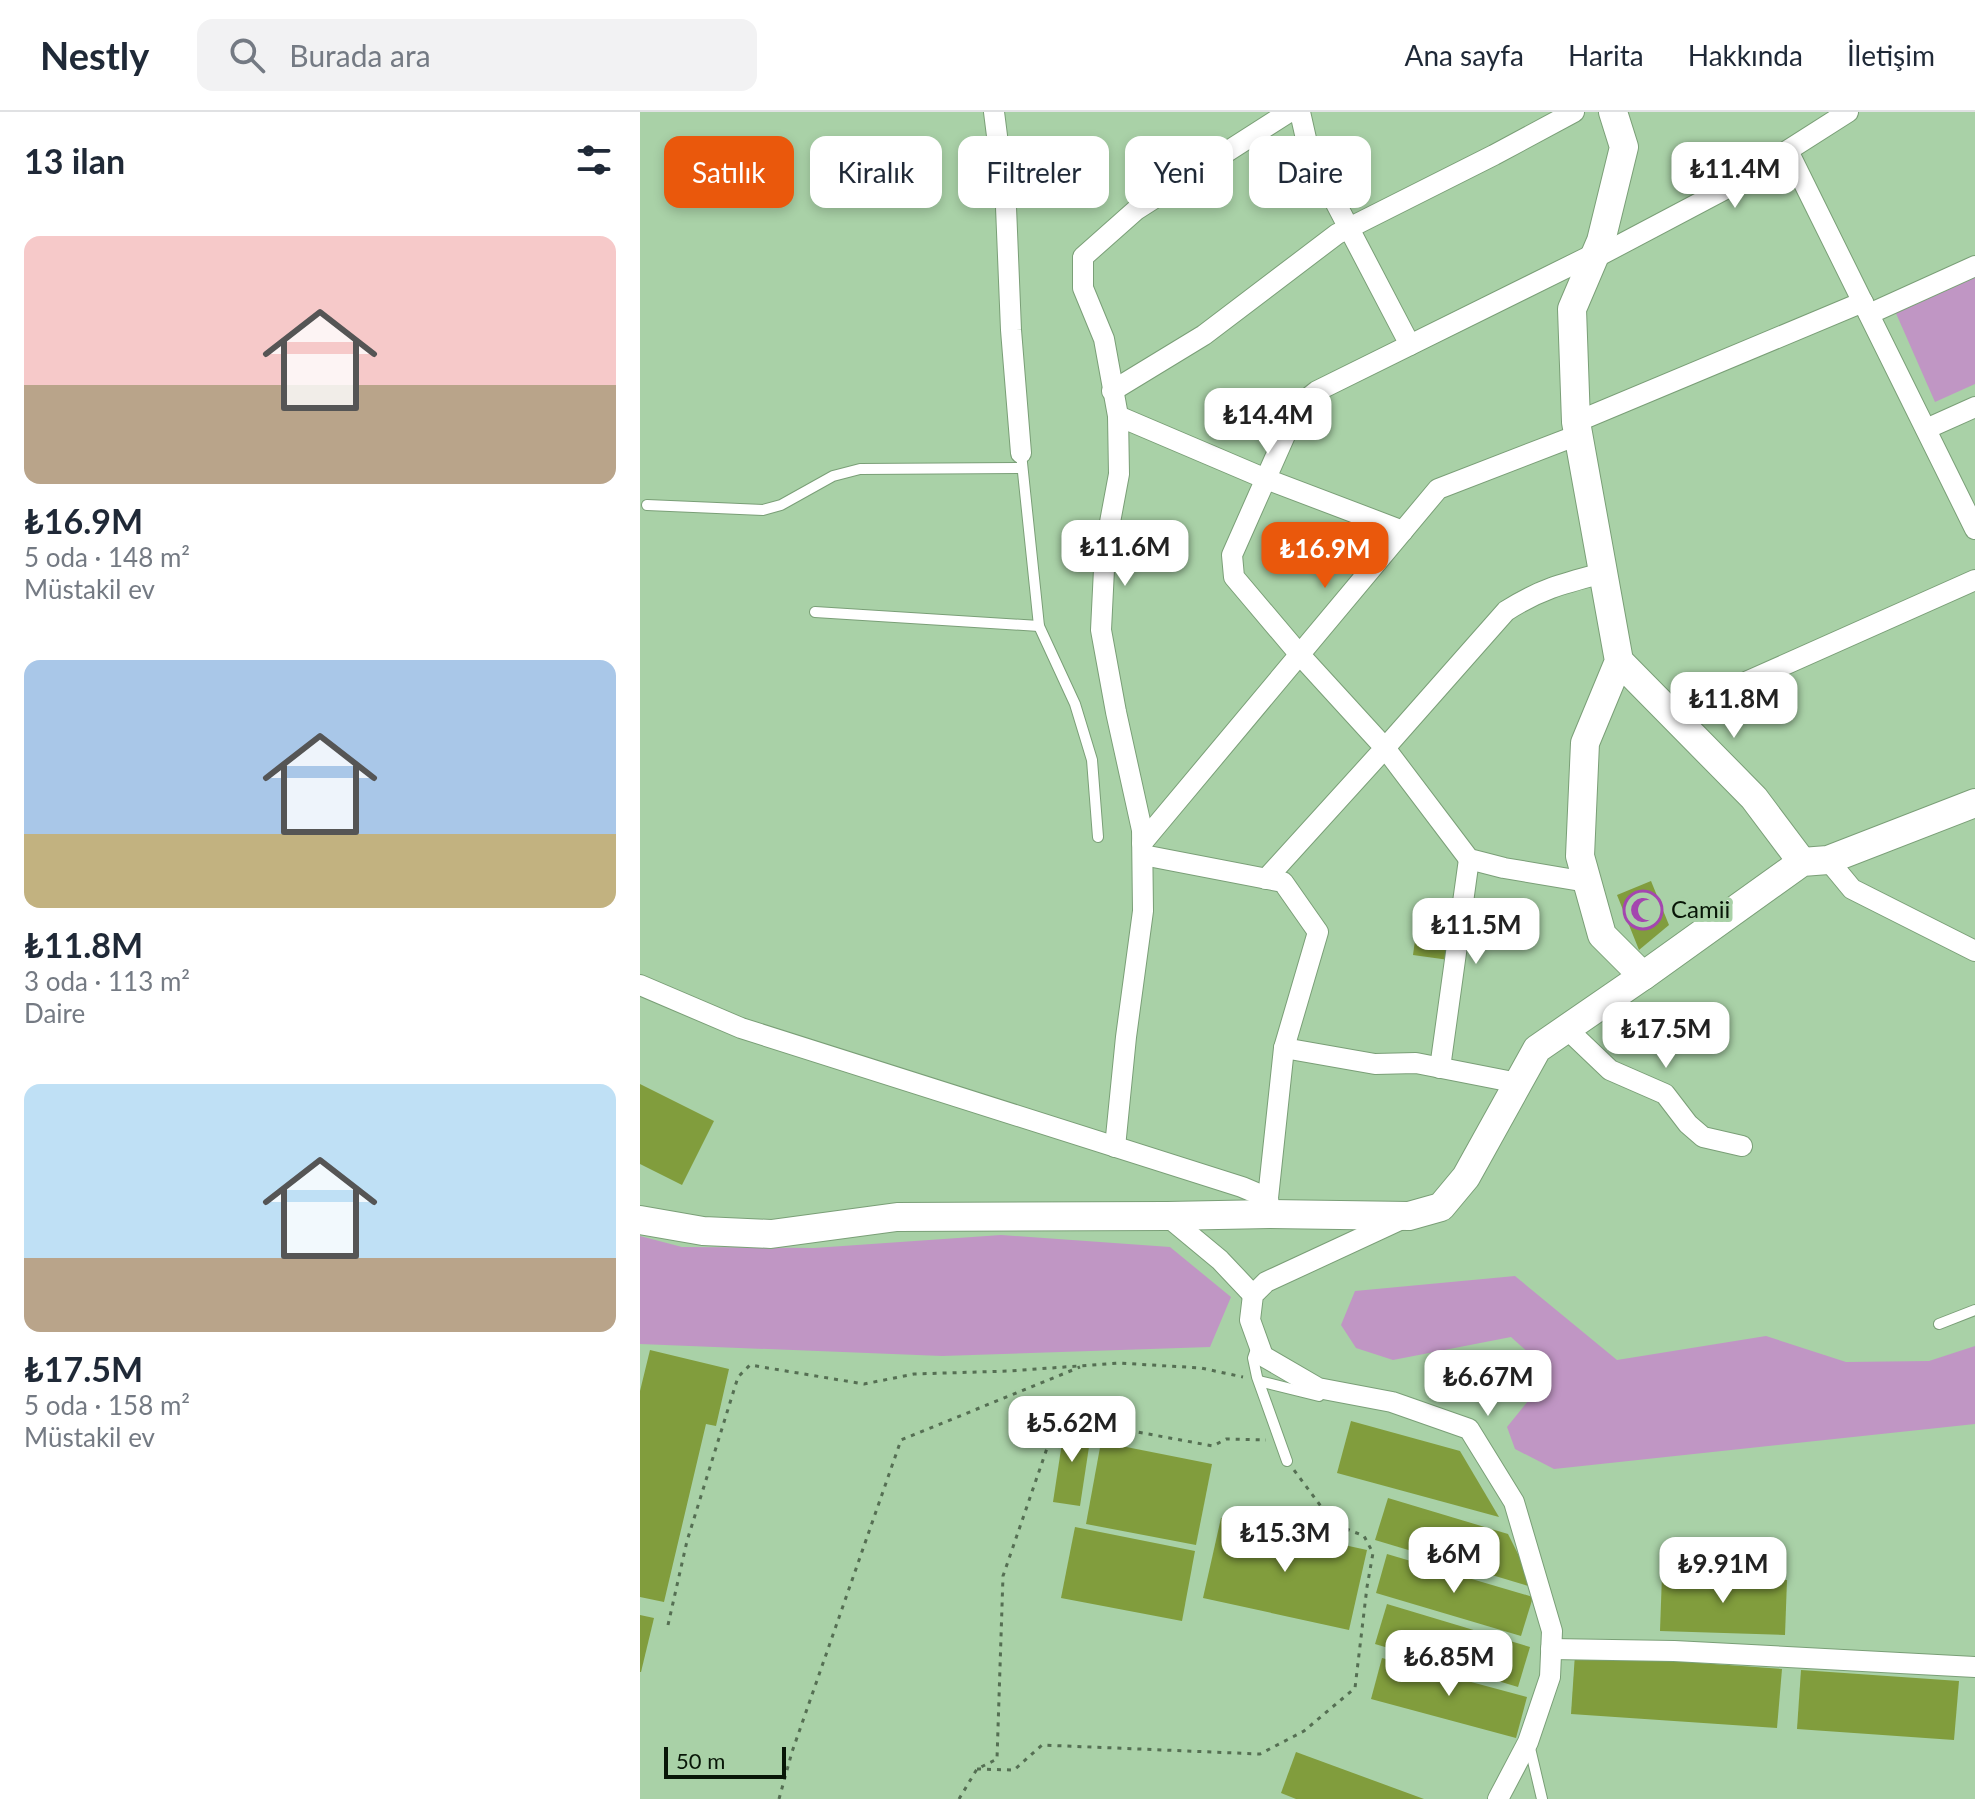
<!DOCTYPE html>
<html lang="tr">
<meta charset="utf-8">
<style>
:root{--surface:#fff;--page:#f2f2f3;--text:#1f2937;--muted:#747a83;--line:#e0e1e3;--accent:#ea580c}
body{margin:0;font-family:Lato,sans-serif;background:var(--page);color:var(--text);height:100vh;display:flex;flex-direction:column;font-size:30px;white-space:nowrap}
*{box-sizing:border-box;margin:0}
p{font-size:26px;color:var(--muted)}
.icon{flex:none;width:44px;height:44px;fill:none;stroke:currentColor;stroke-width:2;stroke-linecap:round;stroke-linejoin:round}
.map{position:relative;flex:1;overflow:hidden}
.drawer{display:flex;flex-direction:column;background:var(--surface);width:640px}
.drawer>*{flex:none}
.hud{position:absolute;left:24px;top:24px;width:760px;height:72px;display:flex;gap:16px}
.scale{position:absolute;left:24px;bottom:20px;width:122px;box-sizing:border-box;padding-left:8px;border:4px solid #081607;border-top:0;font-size:22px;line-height:28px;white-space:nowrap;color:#081607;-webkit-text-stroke:6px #a9d1a7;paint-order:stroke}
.price{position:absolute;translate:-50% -68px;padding:0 18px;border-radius:16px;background:#fff;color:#222;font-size:26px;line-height:52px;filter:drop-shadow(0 2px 4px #0008)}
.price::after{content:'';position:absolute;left:50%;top:48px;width:24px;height:18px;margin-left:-12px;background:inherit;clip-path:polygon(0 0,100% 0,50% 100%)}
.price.on{background:var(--accent);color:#fff}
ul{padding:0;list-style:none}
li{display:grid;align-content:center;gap:16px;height:424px;padding:0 24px}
li span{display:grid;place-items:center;height:248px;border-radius:16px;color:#555}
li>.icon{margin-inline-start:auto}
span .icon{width:144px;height:144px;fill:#fffc;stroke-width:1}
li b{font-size:34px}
h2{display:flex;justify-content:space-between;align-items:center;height:96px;padding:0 24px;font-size:34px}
.tag{padding:0 28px;border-radius:16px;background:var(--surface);box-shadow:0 4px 12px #0003;font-size:28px;line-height:72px}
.tag.on{background:var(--accent);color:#fff}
header{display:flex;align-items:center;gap:48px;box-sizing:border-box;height:112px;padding:0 40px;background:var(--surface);border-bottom:2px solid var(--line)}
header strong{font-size:38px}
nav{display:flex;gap:44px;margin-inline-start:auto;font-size:28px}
.search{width:560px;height:72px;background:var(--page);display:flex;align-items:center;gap:20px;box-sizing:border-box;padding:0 28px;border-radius:16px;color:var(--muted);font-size:30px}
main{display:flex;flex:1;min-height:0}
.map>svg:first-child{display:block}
</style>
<header>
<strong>Nestly</strong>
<div class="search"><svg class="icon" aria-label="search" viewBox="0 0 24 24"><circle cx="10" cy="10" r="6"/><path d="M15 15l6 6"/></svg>Burada ara</div>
<nav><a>Ana sayfa</a><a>Harita</a><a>Hakkında</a><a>İletişim</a></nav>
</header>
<main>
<section class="drawer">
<h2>13 ilan<svg class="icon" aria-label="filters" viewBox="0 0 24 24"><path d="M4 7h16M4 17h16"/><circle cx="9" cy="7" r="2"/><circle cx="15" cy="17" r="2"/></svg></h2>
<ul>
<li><span style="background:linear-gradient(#f6c9c9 60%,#b9a48a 0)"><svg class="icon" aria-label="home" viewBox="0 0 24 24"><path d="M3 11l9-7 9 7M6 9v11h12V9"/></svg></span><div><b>₺16.9M</b><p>5 oda · 148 m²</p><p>Müstakil ev</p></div></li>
<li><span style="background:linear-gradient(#a9c7e8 70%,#c2b280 0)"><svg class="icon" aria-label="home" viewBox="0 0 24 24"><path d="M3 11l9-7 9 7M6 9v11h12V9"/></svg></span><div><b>₺11.8M</b><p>3 oda · 113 m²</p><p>Daire</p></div></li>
<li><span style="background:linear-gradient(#bfe0f5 70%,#b9a48a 0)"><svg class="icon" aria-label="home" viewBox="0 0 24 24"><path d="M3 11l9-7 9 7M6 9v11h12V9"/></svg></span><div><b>₺17.5M</b><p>5 oda · 158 m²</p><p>Müstakil ev</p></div></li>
</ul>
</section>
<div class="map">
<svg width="1335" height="1687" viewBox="0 0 1335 1687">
<rect width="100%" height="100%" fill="#a9d1a7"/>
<g fill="#c096c4">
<polygon points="1335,164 1335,272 1295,290 1255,199"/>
<polygon points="361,1123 530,1135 591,1185 570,1235 302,1244 0,1232 0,1124 42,1135 174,1136"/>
<polygon points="875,1164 977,1248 1126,1224 1206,1250 1289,1249 1335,1234 1335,1312 914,1357 875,1337 867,1315 888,1289 891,1243 871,1225 753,1248 716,1236 701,1213 715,1179"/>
</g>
<g fill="#819d3d">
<polygon points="1011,769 1029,813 999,838 977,783"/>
<polygon points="778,806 814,812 809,848 773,843"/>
<polygon points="0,972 74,1009 42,1073 0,1052"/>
<polygon points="10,1238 89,1257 76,1314 66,1312 24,1490 0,1485 0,1279"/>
<polygon points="711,1309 820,1339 859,1405 697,1361"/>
<polygon points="425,1311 452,1315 440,1394 413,1390"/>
<polygon points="461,1330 572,1352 556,1433 446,1412"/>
<polygon points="748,1386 868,1422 895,1476 735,1428"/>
<polygon points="581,1406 727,1438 709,1518 563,1486"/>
<polygon points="435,1415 555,1439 542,1509 421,1486"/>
<polygon points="747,1442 893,1485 881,1524 736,1481"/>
<polygon points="1022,1463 1147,1468 1145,1523 1020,1519"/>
<polygon points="747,1492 890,1535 878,1575 735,1532"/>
<polygon points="0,1503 14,1506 1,1560 0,1560"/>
<polygon points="935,1542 1142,1557 1137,1616 931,1602"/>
<polygon points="742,1546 887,1585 876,1626 731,1587"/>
<polygon points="1161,1558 1319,1569 1314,1628 1157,1617"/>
<polygon points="656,1640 784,1687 656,1687 641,1681"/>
</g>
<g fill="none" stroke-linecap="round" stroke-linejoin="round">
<defs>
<g id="lane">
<polyline points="381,341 399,514 435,592 452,648 458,725"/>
<polyline points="7,393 123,398 141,393 193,364 220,357 382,356"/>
<polyline points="175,500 399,514"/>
<polyline points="1299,1212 1335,1198"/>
<polyline points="617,1234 613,1246 617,1265 647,1349"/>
<polyline points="619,1269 679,1284"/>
<polyline points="889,1632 902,1687"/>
</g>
<g id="street">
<polyline points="354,0 366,95 371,218 381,341"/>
<polyline points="660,0 669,40 770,233"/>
<polyline points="1148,39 1335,417"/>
<polyline points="953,147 1095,72 1208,0"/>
<polyline points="1229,202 1335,154"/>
<polyline points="472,279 564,223 697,122 854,43 934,0"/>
<polyline points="478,304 626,367 763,419"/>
<polyline points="936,310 1223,190"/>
<polyline points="1286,317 1335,295"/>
<polyline points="1088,578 1335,468"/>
<polyline points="502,731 798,377 938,323"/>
<polyline points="503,743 643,770 678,820 644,936 628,1086"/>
<polyline points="1188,748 1212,777 1335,839"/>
<polyline points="626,767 745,636 660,543 594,465 592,443 658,294 677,279 956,141"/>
<path d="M947 770 864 756 829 747 745 636 866 499C900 477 925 471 963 461"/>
<polyline points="0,873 101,916 602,1075 628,1086 630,1102"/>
<polyline points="927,917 970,958 1025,982 1048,1012 1063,1025 1102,1034"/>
<polyline points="644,936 735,952 776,951 878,971"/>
<polyline points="800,956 829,747"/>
<polyline points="475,1035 486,925 503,799 502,718 476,600 461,518 465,437 479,362 478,304 464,227 443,176 443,145 496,98 649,0"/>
<polyline points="527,1104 580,1148 613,1183"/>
<polyline points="762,1107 626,1170 613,1183 610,1208 623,1244 678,1276 752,1290 829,1317 874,1390 912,1519 910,1565 888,1630 858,1687"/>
<polyline points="911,1537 1034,1539 1335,1555"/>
</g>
<g id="secondary">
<polyline points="979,549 1114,686 1162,750"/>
<polyline points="1003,864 1162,750 1188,748 1335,691"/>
<polyline points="0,1108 63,1119 131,1122 257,1105 527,1104 630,1102 769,1104 801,1095 826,1065 897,937 1003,864 962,823 940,744 945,631 979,549 936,310 932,197 961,129 984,35 973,0"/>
</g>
</defs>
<use href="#lane" stroke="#7a9f77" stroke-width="12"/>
<use href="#street" stroke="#7a9f77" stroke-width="22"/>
<use href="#secondary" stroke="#7a9f77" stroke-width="30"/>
<g stroke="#556f53" stroke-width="3" stroke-dasharray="4 6" stroke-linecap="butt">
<polyline points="28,1513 47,1429 98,1265 110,1253 224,1272 274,1262 370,1259 479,1251 561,1256 603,1265"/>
<polyline points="337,1657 374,1658 402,1633 620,1642 664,1619 715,1576 727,1475 733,1441 724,1424 694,1412 654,1358"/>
<polyline points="139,1687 152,1640 261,1328 440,1255"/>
<polyline points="319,1687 337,1657 357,1647 363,1464 415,1313 436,1301 492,1319 573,1334 586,1327 626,1328"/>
</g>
<use href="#lane" stroke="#fff" stroke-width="10"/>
<use href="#street" stroke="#fff" stroke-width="20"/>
<use href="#secondary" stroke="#fff" stroke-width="28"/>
</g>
<defs>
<symbol id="mosque-ring" viewBox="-11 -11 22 22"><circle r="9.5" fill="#a9d1a7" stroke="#a446af" stroke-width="1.5"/><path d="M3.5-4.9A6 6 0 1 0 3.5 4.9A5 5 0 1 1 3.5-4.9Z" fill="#a446af"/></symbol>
</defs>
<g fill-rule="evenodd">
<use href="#mosque-ring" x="981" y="776" width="44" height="44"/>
</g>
<g text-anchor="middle" stroke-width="8" stroke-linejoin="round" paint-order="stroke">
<g font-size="24" fill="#081607" stroke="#a9d1a7" text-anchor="start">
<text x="1031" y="806">Camii</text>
</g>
</g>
</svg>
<div class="scale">50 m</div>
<b class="price" style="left:1095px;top:98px">₺11.4M</b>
<b class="price" style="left:628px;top:344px">₺14.4M</b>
<b class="price" style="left:485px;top:476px">₺11.6M</b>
<b class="price on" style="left:685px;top:478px">₺16.9M</b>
<b class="price" style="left:1094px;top:628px">₺11.8M</b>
<b class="price" style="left:836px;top:854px">₺11.5M</b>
<b class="price" style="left:1026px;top:958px">₺17.5M</b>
<b class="price" style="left:848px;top:1306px">₺6.67M</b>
<b class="price" style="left:432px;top:1352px">₺5.62M</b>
<b class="price" style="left:645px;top:1462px">₺15.3M</b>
<b class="price" style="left:814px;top:1483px">₺6M</b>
<b class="price" style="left:1083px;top:1493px">₺9.91M</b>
<b class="price" style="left:809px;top:1586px">₺6.85M</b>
<div class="hud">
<a class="tag on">Satılık</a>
<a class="tag">Kiralık</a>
<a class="tag">Filtreler</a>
<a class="tag">Yeni</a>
<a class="tag">Daire</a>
</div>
</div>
</main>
